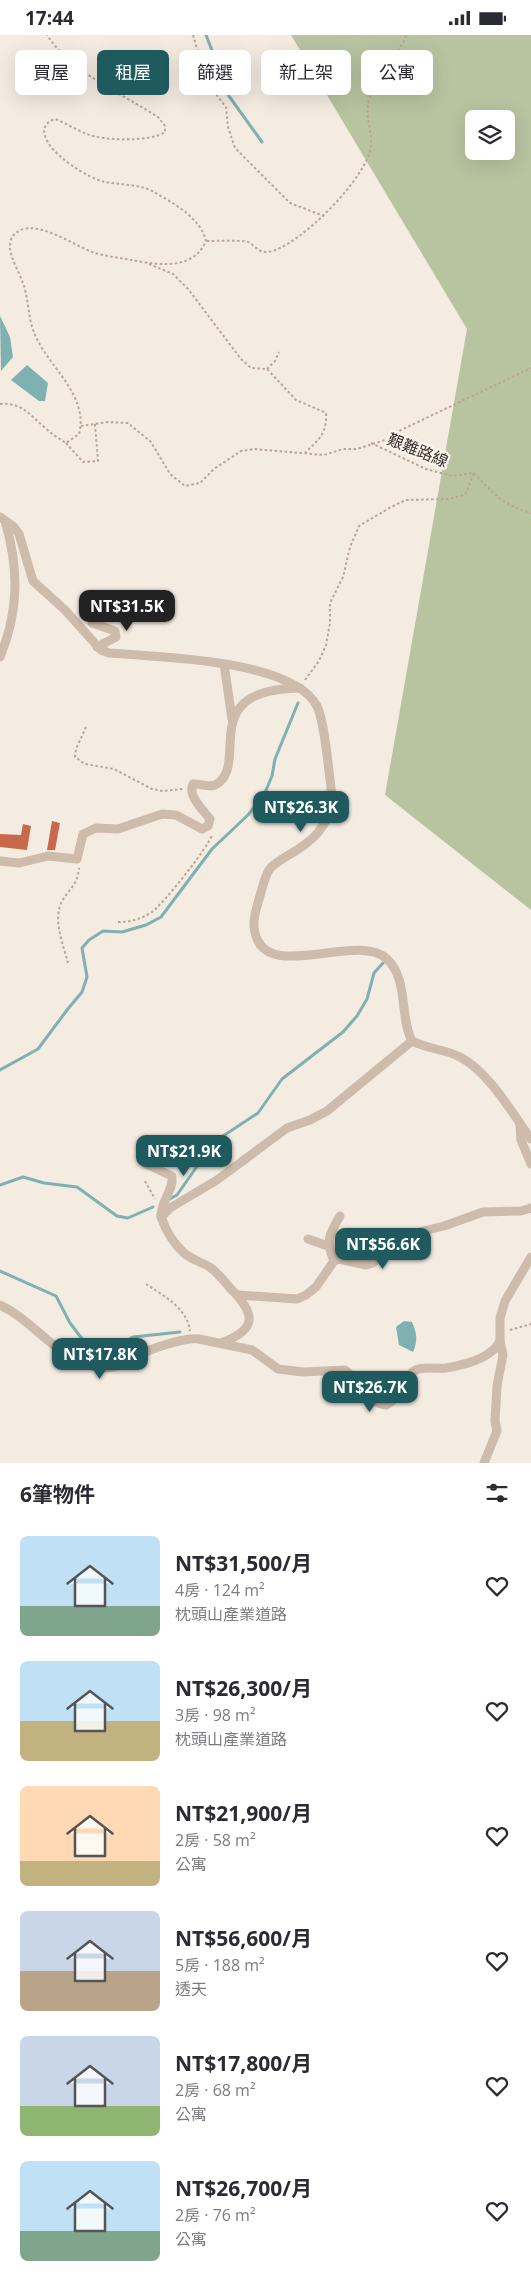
<!DOCTYPE html>
<html lang="zh-TW">
<meta charset="utf-8">
<style>
:root{--surface:#fff;--page:#f2f2f3;--text:#2b2b33;--muted:#7c7c81;--accent:#1f5a5e}
body{margin:0;font-family:"Open Sans","Noto Sans TC",sans-serif;background:var(--page);color:var(--text);height:100vh;display:flex;flex-direction:column;font-size:19px;white-space:nowrap}
*{box-sizing:border-box;margin:0}
p{font-size:16px;color:var(--muted)}
.icon{flex:none;width:28px;height:28px;fill:none;stroke:currentColor;stroke-width:2;stroke-linecap:round;stroke-linejoin:round}
.map{position:relative;height:1428px;overflow:hidden}
.panel{display:flex;flex-direction:column;background:var(--surface);flex:1}
.panel>*{flex:none}
.top-card{position:absolute;left:15px;top:15px;width:501px;height:45px;display:flex;gap:10px}
.buttons{position:absolute;left:465px;top:75px;display:grid;gap:10px}
.buttons a{display:grid;place-items:center;width:50px;height:50px;border-radius:8px;background:var(--surface);box-shadow:0 5px 20px #0002;font-size:25px}
.price{position:absolute;translate:-50% -42px;padding:0 11px;border-radius:10px;background:var(--accent);color:#fff;font-size:16px;line-height:32px;filter:drop-shadow(0 1px 2px #0008)}
.price::after{content:'';position:absolute;left:50%;top:30px;width:15px;height:11px;margin-left:-8px;background:inherit;clip-path:polygon(0 0,100% 0,50% 100%)}
.price.on{background:#222;color:#fff}
ul{padding:0;list-style:none}
li{display:flex;align-items:center;gap:15px;height:125px;padding:0 20px}
li span{display:grid;place-items:center;flex:none;width:140px;height:100px;border-radius:8px;color:#555}
li>.icon{margin-inline-start:auto}
span .icon{width:60px;height:60px;fill:#fffc;stroke-width:1}
li b{font-size:21px}
h2{display:flex;justify-content:space-between;align-items:center;height:60px;padding:0 20px;font-size:21px}
.pill{padding:0 18px;border-radius:8px;background:var(--surface);box-shadow:0 5px 20px #0002;font-size:18px;line-height:45px}
.pill.on{background:var(--accent);color:#fff}
.status{display:flex;justify-content:space-between;align-items:center;height:35px;padding:0 25px;background:var(--surface);direction:ltr}
.status svg{height:14px;fill:currentColor}
.map>svg:first-child{display:block}
</style>
<div class="status"><b>17:44</b><svg viewBox="0 0 49 12"><path d="M0 12V9h3v3zM5 12V6h3v6zM10 12V3h3v9zM15 12V0h3v12zM26 1h20v11H26zM47 4h2v5h-2z"/></svg></div>
<div class="map">
<svg width="531" height="1428" viewBox="0 0 531 1428">
<rect width="100%" height="100%" fill="#f4ebe1"/>
<path fill="#b8c4a0" fill-rule="evenodd" d="M291 0H531V875L385 760 467 294ZM474 84H506V116H474Z"/>
<g fill="#7fb0b2">
<polygon points="0,281 10,302 13,322 1,336"/>
<polygon points="27,330 48,348 45,366 39,366 11,345"/>
<path d="M404 1286 412 1287C417 1299 418 1305 413 1317L399 1310 396 1292Z"/>
</g>
<g fill="none" stroke-linecap="round" stroke-linejoin="round">
<g stroke="#7fb0b2" stroke-width="3">
<polyline points="206,0 213,18 221,50 262,107"/>
<polyline points="0,1035 38,1014 67,975 82,957 87,942 82,913 89,905 103,896 122,897 146,890 161,882 212,814 248,780 264,760 272,741 275,724 298,668"/>
<polyline points="0,1150 23,1142 44,1148 77,1152 117,1181 128,1183 153,1172"/>
<polyline points="168,1165 177,1160 214,1107 258,1078 282,1044 343,997 357,981 367,964 374,938 383,928"/>
<polyline points="0,1236 56,1261 70,1288 83,1305 112,1314 133,1302 180,1297"/>
</g>
</g>
<g fill="#c8694b">
<polygon points="52,786 60,788 55,815 47,815"/>
<polygon points="23,789 31,791 27,815 0,812 0,799 21,800"/>
</g>
<g fill="none" stroke-linecap="round" stroke-linejoin="round">
<g stroke="#b9a596" stroke-width="2" stroke-dasharray="2.5 2.5" stroke-linecap="butt">
<polyline points="193,0 207,48 226,72 228,92 235,113 290,168 324,181"/>
<path d="M207 206C215 206 244 205 248 207 255 210 258 218 268 217 298 213 368 142 371 111 372 98 366 83 368 69 371 47 397 21 407 0"/>
<path d="M149 229 173 239 188 254 241 324 251 333 267 334 296 365 326 378C327 399 319 404 305 418"/>
<polyline points="267,334 275,326 279,317"/>
<path d="M0 369C21 367 29 379 43 391 50 398 58 403 66 408L79 399C89 361 50 333 36 302 28 286 29 267 24 251 20 239 13 228 10 215 10 211 10 204 13 201 30 179 73 210 92 217 103 221 115 222 126 224 154 229 192 238 206 206 201 183 173 168 154 157 140 149 121 150 105 147 87 143 50 119 45 101 42 92 47 87 55 84 66 88 76 95 87 99 103 106 151 107 165 97V91L158 82C121 58 72 38 47 0"/>
<polyline points="81,391 108,387 128,388 151,407 170,439 185,451 200,448 214,434 241,416 254,414 324,420 343,414 357,414 388,404 399,396 531,333"/>
<polyline points="66,408 83,427 98,426 95,389"/>
<path d="M371 408 426 434 452 441 474 438C495 460 501 469 531 478"/>
<polyline points="305,645 319,626 326,610 330,588 330,568 343,542 350,512 359,491 391,472 406,465 448,464 465,460 474,438"/>
<polyline points="86,692 76,714 75,722 85,729 114,734 152,754 163,756 183,754"/>
<path d="M118 887C131 887 141 884 152 877 164 868 207 814 212 800"/>
<path d="M68 928C64 912 54 888 60 871 65 856 77 854 79 833"/>
<polyline points="145,1146 155,1164"/>
<path d="M146 1249C164 1261 187 1273 190 1296"/>
<polyline points="510,1295 531,1289"/>
</g>
<g stroke="#cdbbac" stroke-width="9">
<path d="M0 482 14 492 19 499 33 546 65 575 101 615 109 618C158 622 291 624 317 671 325 687 329 740 332 761 330 792 312 807 287 821 281 825 273 829 269 835 264 843 262 855 259 864 256 875 252 886 255 898 267 949 357 896 387 924 409 945 399 981 412 1006 427 1014 445 1014 460 1022 489 1037 512 1078 531 1104"/>
<polyline points="92,588 115,596 116,602 97,612"/>
<path d="M0 622C19 576 19 533 5 486"/>
<polyline points="224,629 232,684"/>
<path d="M0 826 19 828 48 821 77 824 83 799 96 793 118 794 162 779 176 780 202 794 208 791 210 784C203 775 187 760 193 749 200 748 208 753 215 750 252 731 193 654 300 653"/>
<polyline points="520,1090 521,1105 531,1129"/>
<path d="M156 1107 146 1129 172 1141C174 1156 160 1167 161 1182"/>
<polyline points="308,1204 328,1211"/>
<polyline points="353,1206 348,1210 349,1217 364,1228"/>
<path d="M334 1226C325 1205 329 1200 340 1181"/>
<polyline points="238,1260 297,1264 306,1260 316,1252 334,1226 339,1224 366,1230 373,1228 399,1207 415,1198 444,1191 483,1177 521,1176 531,1173"/>
<path d="M0 1270C34 1286 56 1322 92 1331 112 1337 123 1328 139 1320 153 1313 185 1302 199 1304L252 1315 278 1334 303 1337 345 1335C351 1340 357 1345 362 1351 371 1361 372 1368 386 1370 403 1363 403 1337 419 1334 427 1332 437 1334 446 1333 464 1330 492 1323 500 1306"/>
<path d="M221 1308C259 1294 255 1278 230 1253 224 1246 218 1238 211 1233 202 1227 192 1225 184 1218 173 1208 166 1196 161 1182L170 1173 217 1145 287 1093 310 1085 327 1076 412 1006"/>
<polyline points="484,1428 497,1396 495,1386 497,1351 503,1320 500,1306 500,1283 505,1266 531,1222"/>
</g>
</g>
<g text-anchor="middle" stroke-width="4.5" stroke-linejoin="round" paint-order="stroke">
<g font-size="16" fill="#3b302b" stroke="#fbf5ee">
<text transform="translate(418 415) rotate(22)" y="6">艱難路線</text>
</g>
</g>
</svg>
<div class="buttons">
<a><svg class="icon" aria-label="layers" viewBox="0 0 24 24"><path d="M12 4l9 5-9 5-9-5zM3 14l9 5 9-5"/></svg></a>
</div>
<b class="price on" style="left:127px;top:597px">NT$31.5K</b>
<b class="price" style="left:301px;top:798px">NT$26.3K</b>
<b class="price" style="left:184px;top:1142px">NT$21.9K</b>
<b class="price" style="left:383px;top:1235px">NT$56.6K</b>
<b class="price" style="left:100px;top:1345px">NT$17.8K</b>
<b class="price" style="left:370px;top:1378px">NT$26.7K</b>
<div class="top-card">
<a class="pill">買屋</a>
<a class="pill on">租屋</a>
<a class="pill">篩選</a>
<a class="pill">新上架</a>
<a class="pill">公寓</a>
</div>
</div>
<section class="panel">
<h2>6筆物件<svg class="icon" aria-label="filters" viewBox="0 0 24 24"><path d="M4 7h16M4 17h16"/><circle cx="9" cy="7" r="2"/><circle cx="15" cy="17" r="2"/></svg></h2>
<ul>
<li><span style="background:linear-gradient(#bfe0f5 70%,#7fa58c 0)"><svg class="icon" aria-label="home" viewBox="0 0 24 24"><path d="M3 11l9-7 9 7M6 9v11h12V9"/></svg></span><div><b>NT$31,500/月</b><p>4房 · 124 m²</p><p>枕頭山產業道路</p></div><svg class="icon" aria-label="heart" viewBox="0 0 24 24"><path d="M12 20l-8-8c-3-5 5-10 8-4 3-6 11-1 8 4z"/></svg></li>
<li><span style="background:linear-gradient(#bfe0f5 60%,#c2b280 0)"><svg class="icon" aria-label="home" viewBox="0 0 24 24"><path d="M3 11l9-7 9 7M6 9v11h12V9"/></svg></span><div><b>NT$26,300/月</b><p>3房 · 98 m²</p><p>枕頭山產業道路</p></div><svg class="icon" aria-label="heart" viewBox="0 0 24 24"><path d="M12 20l-8-8c-3-5 5-10 8-4 3-6 11-1 8 4z"/></svg></li>
<li><span style="background:linear-gradient(#ffd9b3 75%,#c2b280 0)"><svg class="icon" aria-label="home" viewBox="0 0 24 24"><path d="M3 11l9-7 9 7M6 9v11h12V9"/></svg></span><div><b>NT$21,900/月</b><p>2房 · 58 m²</p><p>公寓</p></div><svg class="icon" aria-label="heart" viewBox="0 0 24 24"><path d="M12 20l-8-8c-3-5 5-10 8-4 3-6 11-1 8 4z"/></svg></li>
<li><span style="background:linear-gradient(#c9d6e8 60%,#b9a48a 0)"><svg class="icon" aria-label="home" viewBox="0 0 24 24"><path d="M3 11l9-7 9 7M6 9v11h12V9"/></svg></span><div><b>NT$56,600/月</b><p>5房 · 188 m²</p><p>透天</p></div><svg class="icon" aria-label="heart" viewBox="0 0 24 24"><path d="M12 20l-8-8c-3-5 5-10 8-4 3-6 11-1 8 4z"/></svg></li>
<li><span style="background:linear-gradient(#c9d6e8 70%,#8fb573 0)"><svg class="icon" aria-label="home" viewBox="0 0 24 24"><path d="M3 11l9-7 9 7M6 9v11h12V9"/></svg></span><div><b>NT$17,800/月</b><p>2房 · 68 m²</p><p>公寓</p></div><svg class="icon" aria-label="heart" viewBox="0 0 24 24"><path d="M12 20l-8-8c-3-5 5-10 8-4 3-6 11-1 8 4z"/></svg></li>
<li><span style="background:linear-gradient(#bfe0f5 70%,#7fa58c 0)"><svg class="icon" aria-label="home" viewBox="0 0 24 24"><path d="M3 11l9-7 9 7M6 9v11h12V9"/></svg></span><div><b>NT$26,700/月</b><p>2房 · 76 m²</p><p>公寓</p></div><svg class="icon" aria-label="heart" viewBox="0 0 24 24"><path d="M12 20l-8-8c-3-5 5-10 8-4 3-6 11-1 8 4z"/></svg></li>
</ul>
</section>
